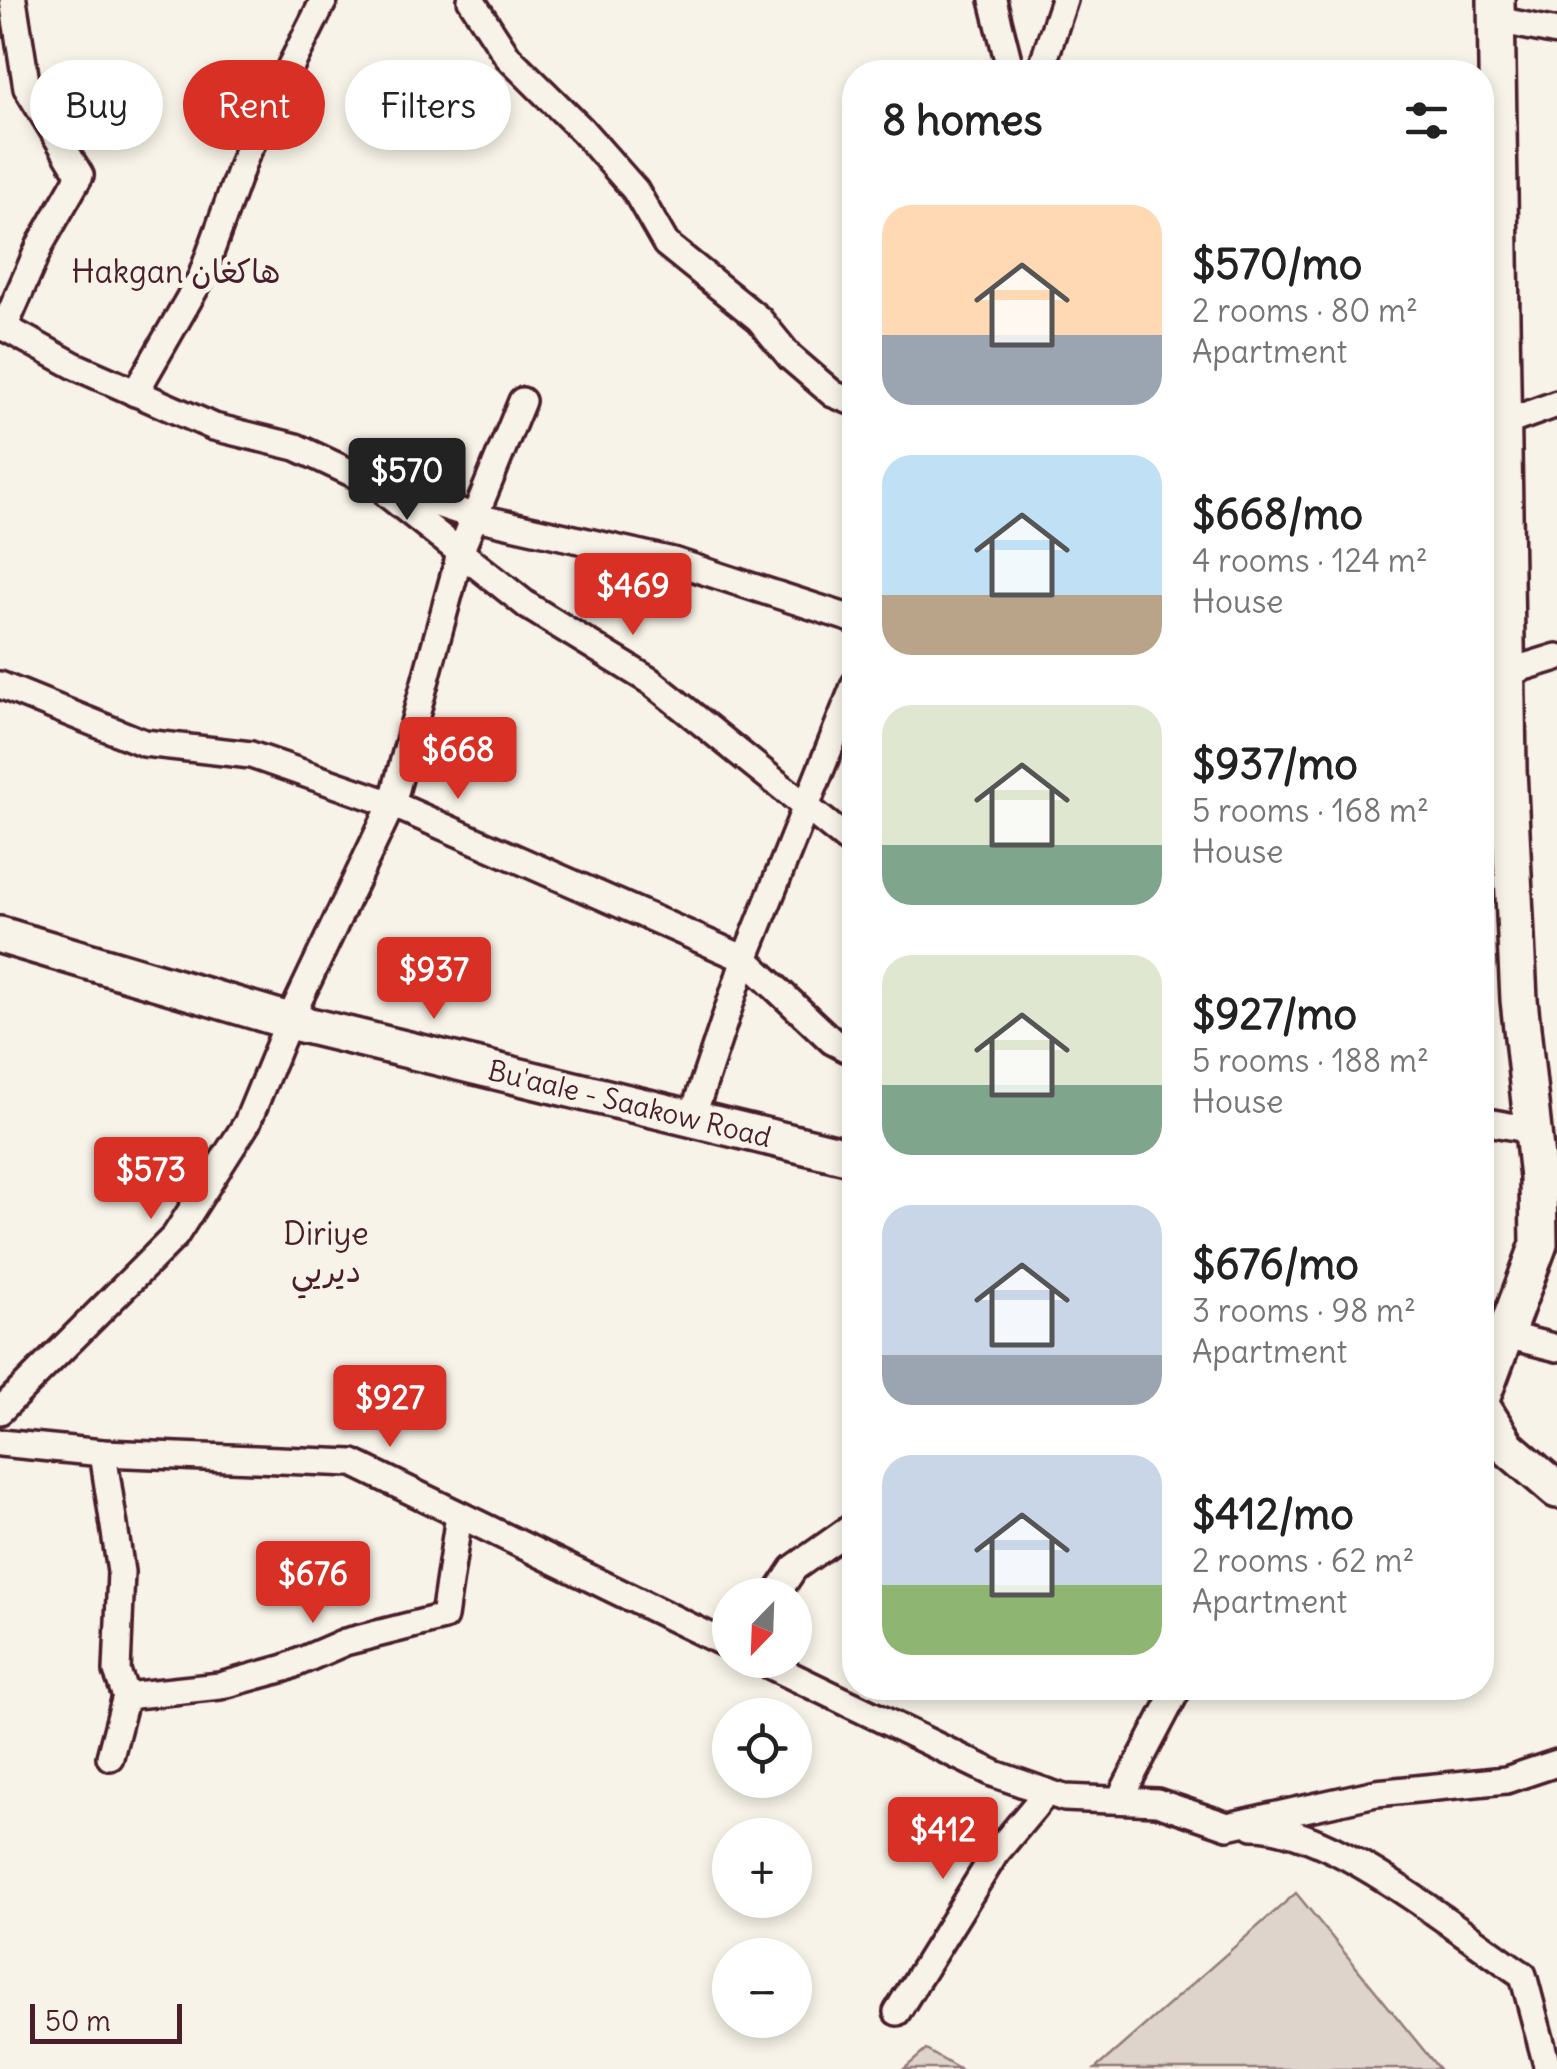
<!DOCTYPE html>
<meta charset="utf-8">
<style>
:root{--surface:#fff;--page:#f6f6f6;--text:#222;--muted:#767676;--accent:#d93025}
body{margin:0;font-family:Delius,"Playpen Sans Arabic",sans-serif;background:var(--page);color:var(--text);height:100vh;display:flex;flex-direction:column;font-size:38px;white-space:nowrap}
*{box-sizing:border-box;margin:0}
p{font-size:32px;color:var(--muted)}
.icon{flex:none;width:55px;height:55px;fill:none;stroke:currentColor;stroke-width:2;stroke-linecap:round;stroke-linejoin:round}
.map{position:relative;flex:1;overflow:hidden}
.sheet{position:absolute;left:842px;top:60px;width:652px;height:1640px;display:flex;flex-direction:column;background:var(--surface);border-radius:40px;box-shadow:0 5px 15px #0003}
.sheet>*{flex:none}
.guide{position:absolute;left:30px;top:60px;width:662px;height:90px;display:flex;gap:20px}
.needle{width:65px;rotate:203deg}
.buttons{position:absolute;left:712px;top:1578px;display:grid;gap:20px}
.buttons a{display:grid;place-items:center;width:100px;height:100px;border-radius:50%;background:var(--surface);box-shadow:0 5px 15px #0003;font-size:50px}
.scale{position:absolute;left:30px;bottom:25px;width:152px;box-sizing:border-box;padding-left:10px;border:5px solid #4a1f2b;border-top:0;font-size:28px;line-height:35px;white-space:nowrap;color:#4a1f2b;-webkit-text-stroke:8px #f7f3e8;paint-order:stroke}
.price{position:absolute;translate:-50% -85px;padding:0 22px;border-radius:10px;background:var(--accent);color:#fff;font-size:32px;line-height:65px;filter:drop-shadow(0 2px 5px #0008)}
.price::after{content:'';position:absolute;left:50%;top:60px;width:30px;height:22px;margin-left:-15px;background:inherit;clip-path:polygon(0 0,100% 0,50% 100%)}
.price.current{background:#222;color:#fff}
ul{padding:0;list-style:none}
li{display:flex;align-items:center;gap:30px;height:250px;padding:0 40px}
li span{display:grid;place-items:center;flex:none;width:280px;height:200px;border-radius:30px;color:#555}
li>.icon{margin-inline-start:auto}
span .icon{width:120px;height:120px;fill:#fffc;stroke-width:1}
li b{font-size:42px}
h2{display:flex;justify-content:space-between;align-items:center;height:120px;padding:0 40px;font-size:42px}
.chip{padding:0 35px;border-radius:45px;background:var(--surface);box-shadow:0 5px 15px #0003;font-size:35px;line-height:90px}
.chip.current{background:var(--accent);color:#fff}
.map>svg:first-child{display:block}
</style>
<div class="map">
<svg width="1557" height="2069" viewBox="0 0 1557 2069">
<rect width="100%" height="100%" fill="#f7f3e8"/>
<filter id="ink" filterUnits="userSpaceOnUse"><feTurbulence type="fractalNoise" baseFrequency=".01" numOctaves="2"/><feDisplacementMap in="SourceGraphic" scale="20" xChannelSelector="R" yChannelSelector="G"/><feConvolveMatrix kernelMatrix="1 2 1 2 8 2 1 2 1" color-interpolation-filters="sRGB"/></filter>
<g filter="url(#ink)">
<g fill="#ded4cc" stroke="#947a7c" stroke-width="2.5">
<polygon points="1296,1893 1439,2069 1095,2069"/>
<polygon points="926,2050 959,2069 904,2069"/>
</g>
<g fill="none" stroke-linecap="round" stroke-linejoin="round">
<defs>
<g id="street">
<polyline points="471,0 508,57 582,130 635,190 666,244 759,319 790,357 833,394 855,403"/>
<polyline points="993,0 1011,72"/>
<polyline points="1497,20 1557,32"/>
<polyline points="1040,72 1064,0"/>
<polyline points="0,325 75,366 214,427 296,447 371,482 476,517 673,561 855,620"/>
<polyline points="4,328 41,243 80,175 27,88 13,0"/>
<polyline points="135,393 201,278 245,157 324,0"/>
<polyline points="1504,423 1557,404"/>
<polyline points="388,495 528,606 650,681 855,846"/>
<polyline points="1505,673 1557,657"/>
<polyline points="0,685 144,743 251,755 392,804 745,959 832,1041 855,1053"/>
<polyline points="692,1118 745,959 855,684"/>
<polyline points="1482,1121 1532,1130"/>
<polyline points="1506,1335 1557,1348"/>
<polyline points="0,1411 175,1236 247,1123 289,1021 392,804 461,550 522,401"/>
<polyline points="0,1443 103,1453 353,1463 730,1646"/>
<polyline points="103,1453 121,1572 117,1671 126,1696 110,1757"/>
<polyline points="776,1595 794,1568 855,1525"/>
<polyline points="759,1660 995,1774 1064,1798 1157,1802 1228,1826 1376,1793 1506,1780 1557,1763"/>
<polyline points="126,1696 220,1686 285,1668 345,1642 444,1617 459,1515"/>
<polyline points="1119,1800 1178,1688"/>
<path d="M1253 1826C1333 1827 1456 1930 1523 1975L1548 2069"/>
<polyline points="897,2012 995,1854 1047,1792"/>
</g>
<g id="secondary">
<path id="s1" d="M0 935 289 1021 855 1158"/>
<polyline points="1482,1397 1539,1244 1538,1178 1519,1000 1508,769 1496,0"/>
<polyline points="1482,1407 1507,1447 1557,1490"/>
</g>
</defs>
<use href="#street" stroke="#4a1f2b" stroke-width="32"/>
<use href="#secondary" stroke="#4a1f2b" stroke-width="42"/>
<use href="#street" stroke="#f7f3e8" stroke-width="25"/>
<use href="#secondary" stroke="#f7f3e8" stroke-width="35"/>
</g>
</g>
<g text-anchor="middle" stroke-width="10" stroke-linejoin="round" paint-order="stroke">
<g font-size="28" fill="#4a1f2b" stroke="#f7f3e8">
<text dy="10" stroke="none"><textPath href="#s1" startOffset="652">Bu'aale - Saakow Road</textPath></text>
</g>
<g font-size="32" fill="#4a1f2b" stroke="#f7f3e8">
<text x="176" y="283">Hakgan هاكغان</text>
<text x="326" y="1245">Diriye<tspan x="326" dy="37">ديريي</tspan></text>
</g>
</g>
</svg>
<div class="buttons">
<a><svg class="needle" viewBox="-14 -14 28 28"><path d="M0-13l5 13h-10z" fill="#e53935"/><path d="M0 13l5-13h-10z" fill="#767676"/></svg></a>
<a><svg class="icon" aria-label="locate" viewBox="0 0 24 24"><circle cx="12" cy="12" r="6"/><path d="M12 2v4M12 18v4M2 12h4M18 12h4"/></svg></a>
<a>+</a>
<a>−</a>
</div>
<div class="scale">50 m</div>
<b class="price current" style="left:407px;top:523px">$570</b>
<b class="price" style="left:633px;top:638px">$469</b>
<b class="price" style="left:458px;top:802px">$668</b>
<b class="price" style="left:434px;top:1022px">$937</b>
<b class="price" style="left:151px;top:1222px">$573</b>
<b class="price" style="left:390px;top:1450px">$927</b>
<b class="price" style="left:313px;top:1626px">$676</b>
<b class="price" style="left:943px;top:1882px">$412</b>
<div class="guide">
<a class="chip">Buy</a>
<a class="chip current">Rent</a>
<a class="chip">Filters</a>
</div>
<section class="sheet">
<h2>8 homes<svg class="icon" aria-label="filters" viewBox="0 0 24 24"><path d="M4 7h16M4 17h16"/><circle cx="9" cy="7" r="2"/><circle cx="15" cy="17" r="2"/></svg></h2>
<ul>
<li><span style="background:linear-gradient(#ffd9b3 65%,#9aa5b1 0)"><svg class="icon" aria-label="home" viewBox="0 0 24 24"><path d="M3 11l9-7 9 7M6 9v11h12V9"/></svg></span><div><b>$570/mo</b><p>2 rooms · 80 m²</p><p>Apartment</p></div></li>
<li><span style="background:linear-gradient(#bfe0f5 70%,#b9a48a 0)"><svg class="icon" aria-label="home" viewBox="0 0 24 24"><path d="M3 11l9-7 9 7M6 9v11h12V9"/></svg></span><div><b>$668/mo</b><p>4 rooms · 124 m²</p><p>House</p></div></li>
<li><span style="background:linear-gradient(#dfe7d0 70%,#7fa58c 0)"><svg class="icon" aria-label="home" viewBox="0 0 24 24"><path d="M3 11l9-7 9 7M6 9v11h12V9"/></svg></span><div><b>$937/mo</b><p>5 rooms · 168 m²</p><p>House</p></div></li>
<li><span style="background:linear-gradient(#dfe7d0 65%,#7fa58c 0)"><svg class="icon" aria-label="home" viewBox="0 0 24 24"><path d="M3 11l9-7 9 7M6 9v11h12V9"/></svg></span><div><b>$927/mo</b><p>5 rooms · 188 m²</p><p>House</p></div></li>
<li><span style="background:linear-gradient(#c9d6e8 75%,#9aa5b1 0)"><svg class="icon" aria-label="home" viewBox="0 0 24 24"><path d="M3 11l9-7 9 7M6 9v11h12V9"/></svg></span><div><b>$676/mo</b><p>3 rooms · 98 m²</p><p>Apartment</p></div></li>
<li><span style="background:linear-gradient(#c9d6e8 65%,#8fb573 0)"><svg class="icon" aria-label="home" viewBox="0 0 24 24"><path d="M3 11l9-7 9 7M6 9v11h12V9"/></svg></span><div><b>$412/mo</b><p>2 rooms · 62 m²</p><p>Apartment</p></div></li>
</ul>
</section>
</div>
